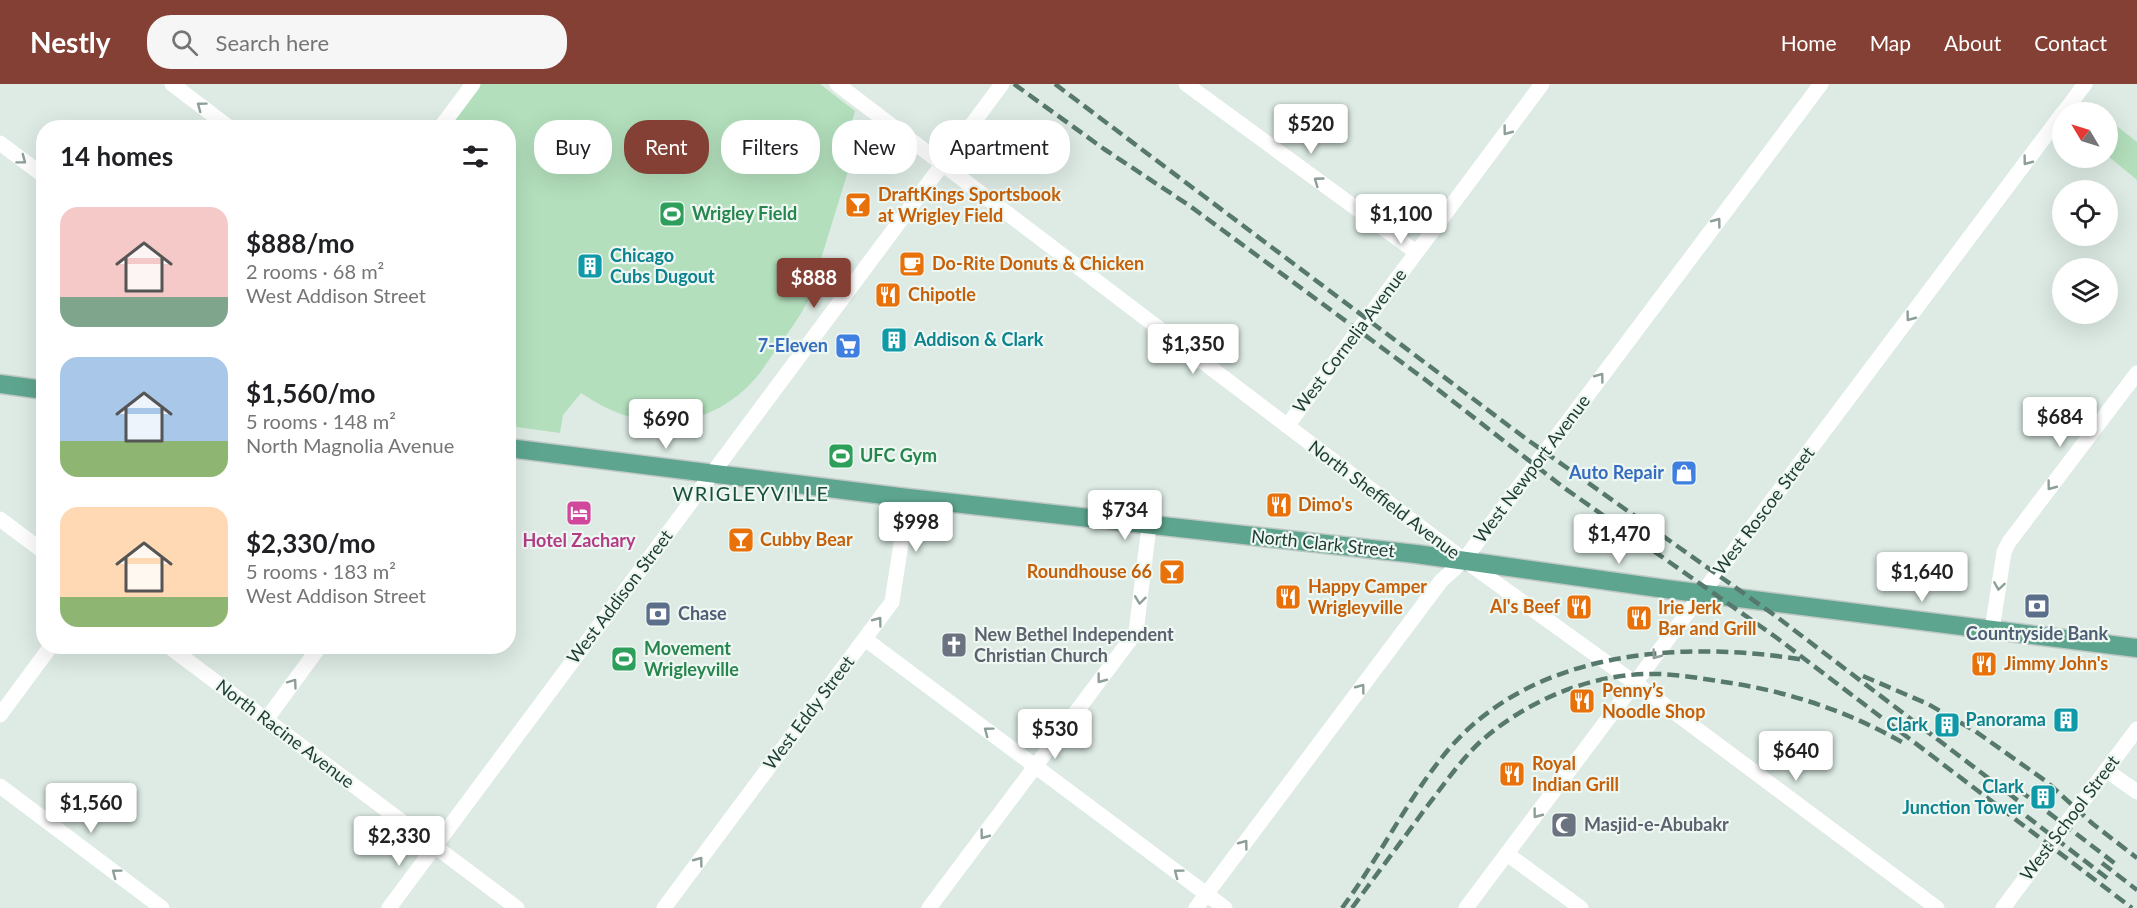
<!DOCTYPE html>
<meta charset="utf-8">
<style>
:root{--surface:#fff;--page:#f6f6f6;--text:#202124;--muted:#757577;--accent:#844034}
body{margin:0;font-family:Lato,sans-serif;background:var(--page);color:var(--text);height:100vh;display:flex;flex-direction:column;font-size:22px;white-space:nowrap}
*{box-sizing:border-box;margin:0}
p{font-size:20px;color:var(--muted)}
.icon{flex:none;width:33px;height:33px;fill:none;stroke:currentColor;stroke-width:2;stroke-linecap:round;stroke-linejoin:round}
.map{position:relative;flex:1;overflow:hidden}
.sheet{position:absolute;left:36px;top:36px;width:480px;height:534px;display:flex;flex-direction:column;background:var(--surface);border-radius:24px;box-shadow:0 6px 24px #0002}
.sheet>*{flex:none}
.top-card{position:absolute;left:534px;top:36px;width:570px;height:54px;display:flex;gap:12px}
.needle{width:39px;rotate:308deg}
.tools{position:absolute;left:2052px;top:18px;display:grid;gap:12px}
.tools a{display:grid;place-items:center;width:66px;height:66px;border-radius:50%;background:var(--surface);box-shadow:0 6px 24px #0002;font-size:30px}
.price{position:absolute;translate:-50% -51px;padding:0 14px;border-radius:6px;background:#fff;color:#222;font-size:20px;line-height:39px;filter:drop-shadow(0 2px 3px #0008)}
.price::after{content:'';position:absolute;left:50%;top:36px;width:18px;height:14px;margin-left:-9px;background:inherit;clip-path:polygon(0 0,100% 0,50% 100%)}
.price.current{background:var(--accent);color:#fff}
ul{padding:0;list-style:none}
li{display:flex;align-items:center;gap:18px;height:150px;padding:0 24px}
li span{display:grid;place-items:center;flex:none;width:168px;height:120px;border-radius:18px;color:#555}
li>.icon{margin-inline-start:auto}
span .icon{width:72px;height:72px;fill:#fffc;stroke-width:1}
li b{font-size:26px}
h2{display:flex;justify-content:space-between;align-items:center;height:72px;padding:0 24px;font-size:26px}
.tag{padding:0 21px;border-radius:24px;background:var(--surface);box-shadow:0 6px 24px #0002;font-size:21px;line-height:54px}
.tag.current{background:var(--accent);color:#fff}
header{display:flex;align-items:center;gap:36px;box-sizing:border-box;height:84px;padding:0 30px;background:var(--accent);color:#fff}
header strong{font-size:28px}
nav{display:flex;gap:33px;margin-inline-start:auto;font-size:21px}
.search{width:420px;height:54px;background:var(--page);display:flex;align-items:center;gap:15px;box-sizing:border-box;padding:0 21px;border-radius:24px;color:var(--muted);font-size:22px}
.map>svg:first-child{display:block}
</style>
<header>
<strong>Nestly</strong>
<div class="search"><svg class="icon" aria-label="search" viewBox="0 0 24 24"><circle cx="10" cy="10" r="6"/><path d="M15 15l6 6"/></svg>Search here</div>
<nav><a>Home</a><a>Map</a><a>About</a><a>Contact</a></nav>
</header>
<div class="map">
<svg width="2137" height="824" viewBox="0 0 2137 824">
<rect width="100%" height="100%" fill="#ddebe4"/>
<g fill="#b3dfbc">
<path d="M480 0H820L855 27 848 51 858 55 808 217C799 234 788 249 777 264 767 279 757 295 743 307 692 351 633 345 581 309L563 331 560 349 509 342 508 44H447Z"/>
<polygon points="2108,35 2137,58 2137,96 2108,72"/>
</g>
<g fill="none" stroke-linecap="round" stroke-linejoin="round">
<defs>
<g id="major">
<polyline points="0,300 44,306"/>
<polyline points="508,364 908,414 1416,470 1666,505 2137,564"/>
</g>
</defs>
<use href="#major" stroke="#c0c8c6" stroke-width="21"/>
<g stroke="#fff" stroke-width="15">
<polyline points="172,0 230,44"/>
<polyline points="837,0 1464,476 1635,599 1937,824"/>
<polyline points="1186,0 1416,168"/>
<polyline points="2064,28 2085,0"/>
<polyline points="440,44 473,0"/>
<polyline points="0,59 44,92"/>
<polyline points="1287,342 1542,0"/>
<polyline points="0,435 44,468"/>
<polyline points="1992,546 2004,468 2009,458 2137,289"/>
<polyline points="865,555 1225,824"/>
<polyline points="168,562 517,824"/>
<polyline points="0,631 51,562"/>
<polyline points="266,636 320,562"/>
<polyline points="2106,686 2137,708"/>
<polyline points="0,702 162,824"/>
<polyline points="1507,770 1581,824"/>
<polyline points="389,824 1002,0"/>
<polyline points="664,824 892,518 908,414"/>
<polyline points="929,824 1136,548 1149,442"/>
<polyline points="1196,824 1441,497 1464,476 1821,0"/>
<polyline points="1466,824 2062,30"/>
<polyline points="2003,824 2137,645"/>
</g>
<use href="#major" stroke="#5da58e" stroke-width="18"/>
<g stroke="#57786d" stroke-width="4.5" stroke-dasharray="12 6" stroke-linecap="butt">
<polyline points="1014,0 1104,65 1190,122 1427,297 1563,403 1777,554 2132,824"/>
<polyline points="1055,0 1525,354 1777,533 2025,722"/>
<polyline points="1863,592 1928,620 1975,647 2047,698 2093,740 2137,774"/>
<polyline points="2019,706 2117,781"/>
<polyline points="2012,721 2107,794"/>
<polyline points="2102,779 2137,806"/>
<path d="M1342 824C1380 773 1407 715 1448 666 1534 565 1683 556 1805 576"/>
<path d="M1352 824C1376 791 1401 758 1425 725 1443 702 1459 678 1480 658 1525 618 1585 592 1645 590 1674 589 1703 595 1731 599 1794 609 1852 629 1907 661"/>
</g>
</g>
<defs><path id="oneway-chevron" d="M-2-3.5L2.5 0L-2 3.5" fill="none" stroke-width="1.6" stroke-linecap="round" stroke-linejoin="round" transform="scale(1.5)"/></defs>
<g stroke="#8e9e98">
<use href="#oneway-chevron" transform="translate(201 22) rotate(-143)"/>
<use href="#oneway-chevron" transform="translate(1507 47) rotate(127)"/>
<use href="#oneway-chevron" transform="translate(22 76) rotate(37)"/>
<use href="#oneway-chevron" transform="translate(2027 77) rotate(127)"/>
<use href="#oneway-chevron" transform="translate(1318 97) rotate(-144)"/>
<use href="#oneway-chevron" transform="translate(1717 138) rotate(-53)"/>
<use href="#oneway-chevron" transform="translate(1910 233) rotate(127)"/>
<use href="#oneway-chevron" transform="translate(1600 293) rotate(-53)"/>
<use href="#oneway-chevron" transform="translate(2051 402) rotate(127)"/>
<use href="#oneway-chevron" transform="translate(1999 502) rotate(99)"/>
<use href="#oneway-chevron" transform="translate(1140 516) rotate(97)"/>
<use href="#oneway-chevron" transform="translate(878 537) rotate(-53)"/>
<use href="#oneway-chevron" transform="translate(1656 571) rotate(127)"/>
<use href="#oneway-chevron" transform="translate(1101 595) rotate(127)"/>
<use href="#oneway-chevron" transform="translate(293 599) rotate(-54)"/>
<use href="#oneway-chevron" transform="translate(1361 604) rotate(-53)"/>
<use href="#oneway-chevron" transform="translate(988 647) rotate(-143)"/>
<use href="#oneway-chevron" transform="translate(1537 730) rotate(127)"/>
<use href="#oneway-chevron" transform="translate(984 751) rotate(127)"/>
<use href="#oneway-chevron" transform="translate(1244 760) rotate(-53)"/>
<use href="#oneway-chevron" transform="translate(699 777) rotate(-53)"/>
<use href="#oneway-chevron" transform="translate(116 789) rotate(-143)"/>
<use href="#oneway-chevron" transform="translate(1178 789) rotate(-143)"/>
</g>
<defs>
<symbol id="bar-square" viewBox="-11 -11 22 22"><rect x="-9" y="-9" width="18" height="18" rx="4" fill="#e8710a" stroke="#eef7f2"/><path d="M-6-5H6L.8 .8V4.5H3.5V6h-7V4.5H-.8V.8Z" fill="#fff"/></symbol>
<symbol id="stadium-square" viewBox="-11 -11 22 22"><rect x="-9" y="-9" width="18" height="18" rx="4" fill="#2e9e5b" stroke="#eef7f2"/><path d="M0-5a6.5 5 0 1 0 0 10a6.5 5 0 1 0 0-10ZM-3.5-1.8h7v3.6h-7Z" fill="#fff"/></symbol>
<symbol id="cafe-square" viewBox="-11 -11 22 22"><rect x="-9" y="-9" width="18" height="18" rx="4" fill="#e8710a" stroke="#eef7f2"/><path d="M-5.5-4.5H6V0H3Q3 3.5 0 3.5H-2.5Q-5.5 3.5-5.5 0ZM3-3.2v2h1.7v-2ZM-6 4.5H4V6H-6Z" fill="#fff"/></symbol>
<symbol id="building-square" viewBox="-11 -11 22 22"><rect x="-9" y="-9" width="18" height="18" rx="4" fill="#0f9aa8" stroke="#eef7f2"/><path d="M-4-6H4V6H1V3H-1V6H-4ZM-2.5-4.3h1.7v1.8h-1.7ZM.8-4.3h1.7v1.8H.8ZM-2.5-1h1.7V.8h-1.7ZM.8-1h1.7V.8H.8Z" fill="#fff"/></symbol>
<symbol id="restaurant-square" viewBox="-11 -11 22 22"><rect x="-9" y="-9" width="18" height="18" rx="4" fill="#e8710a" stroke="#eef7f2"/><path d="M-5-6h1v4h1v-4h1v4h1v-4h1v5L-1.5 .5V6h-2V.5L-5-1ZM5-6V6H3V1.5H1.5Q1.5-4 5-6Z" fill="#fff"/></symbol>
<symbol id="supermarket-square" viewBox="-11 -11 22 22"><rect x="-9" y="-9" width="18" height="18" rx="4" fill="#3f7fe0" stroke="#eef7f2"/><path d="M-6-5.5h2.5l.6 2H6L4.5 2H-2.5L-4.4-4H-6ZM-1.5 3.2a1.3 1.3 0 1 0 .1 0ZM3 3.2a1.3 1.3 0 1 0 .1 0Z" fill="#fff"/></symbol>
<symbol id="shop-square" viewBox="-11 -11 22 22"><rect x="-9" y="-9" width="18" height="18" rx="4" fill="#3f7fe0" stroke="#eef7f2"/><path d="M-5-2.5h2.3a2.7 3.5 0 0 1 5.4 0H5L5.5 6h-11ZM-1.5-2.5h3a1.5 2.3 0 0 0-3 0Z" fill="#fff"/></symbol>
<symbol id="hotel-square" viewBox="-11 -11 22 22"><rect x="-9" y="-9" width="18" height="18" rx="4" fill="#d1479c" stroke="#eef7f2"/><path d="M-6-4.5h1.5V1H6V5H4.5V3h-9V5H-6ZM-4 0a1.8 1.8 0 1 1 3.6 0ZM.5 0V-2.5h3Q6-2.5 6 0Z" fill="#fff"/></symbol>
<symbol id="bank-square" viewBox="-11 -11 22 22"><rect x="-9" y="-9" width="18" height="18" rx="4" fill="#5c6f8a" stroke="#eef7f2"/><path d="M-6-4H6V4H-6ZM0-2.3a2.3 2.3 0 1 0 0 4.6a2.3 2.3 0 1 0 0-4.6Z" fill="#fff"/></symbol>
<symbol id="church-square" viewBox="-11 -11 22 22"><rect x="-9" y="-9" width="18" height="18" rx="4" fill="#6b7280" stroke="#eef7f2"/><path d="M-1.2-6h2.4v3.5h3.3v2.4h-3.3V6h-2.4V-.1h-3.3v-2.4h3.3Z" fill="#fff"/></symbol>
<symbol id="mosque-square" viewBox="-11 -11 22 22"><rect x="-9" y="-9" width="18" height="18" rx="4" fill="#6b7280" stroke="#eef7f2"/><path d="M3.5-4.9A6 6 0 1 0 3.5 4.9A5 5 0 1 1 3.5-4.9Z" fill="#fff"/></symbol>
</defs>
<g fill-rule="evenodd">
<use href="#bar-square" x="843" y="106" width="30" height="30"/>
<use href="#stadium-square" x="657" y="115" width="30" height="30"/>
<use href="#cafe-square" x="897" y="165" width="30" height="30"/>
<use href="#building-square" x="575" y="167" width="30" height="30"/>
<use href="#restaurant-square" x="873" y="196" width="30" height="30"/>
<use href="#building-square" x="879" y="241" width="30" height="30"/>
<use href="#supermarket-square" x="833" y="247" width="30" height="30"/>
<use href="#stadium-square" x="826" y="357" width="30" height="30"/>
<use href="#shop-square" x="1669" y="374" width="30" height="30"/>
<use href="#restaurant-square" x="1264" y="406" width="30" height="30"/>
<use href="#hotel-square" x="564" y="414" width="30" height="30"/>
<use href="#bar-square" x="726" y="441" width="30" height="30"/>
<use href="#bar-square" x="1157" y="473" width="30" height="30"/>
<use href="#restaurant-square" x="1273" y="498" width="30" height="30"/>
<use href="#bank-square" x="2022" y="507" width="30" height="30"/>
<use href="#restaurant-square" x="1564" y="508" width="30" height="30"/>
<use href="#bank-square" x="643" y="515" width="30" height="30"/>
<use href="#restaurant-square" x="1624" y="519" width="30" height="30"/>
<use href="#church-square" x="939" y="546" width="30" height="30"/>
<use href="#stadium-square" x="609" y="560" width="30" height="30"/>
<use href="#restaurant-square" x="1969" y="565" width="30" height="30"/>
<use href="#restaurant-square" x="1567" y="602" width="30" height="30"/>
<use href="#building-square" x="2051" y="621" width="30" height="30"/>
<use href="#building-square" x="1932" y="626" width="30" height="30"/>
<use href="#restaurant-square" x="1497" y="675" width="30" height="30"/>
<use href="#building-square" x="2028" y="698" width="30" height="30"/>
<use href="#mosque-square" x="1549" y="726" width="30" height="30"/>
</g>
<g text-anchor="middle" stroke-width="4.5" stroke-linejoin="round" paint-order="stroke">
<g font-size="18" font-weight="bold" fill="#c56008" stroke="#eef7f2" text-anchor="start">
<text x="878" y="117">DraftKings Sportsbook<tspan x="878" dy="21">at Wrigley Field</tspan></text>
<text x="932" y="186">Do-Rite Donuts &amp; Chicken</text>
<text x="908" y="217">Chipotle</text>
<text x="1298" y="427">Dimo's</text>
<text x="760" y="462">Cubby Bear</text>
<text x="1152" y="494" text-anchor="end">Roundhouse 66</text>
<text x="1308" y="509">Happy Camper<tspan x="1308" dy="21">Wrigleyville</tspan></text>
<text x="1560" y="529" text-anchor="end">Al's Beef</text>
<text x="1658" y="530">Irie Jerk<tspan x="1658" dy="21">Bar and Grill</tspan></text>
<text x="2004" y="586">Jimmy John's</text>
<text x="1602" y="613">Penny’s<tspan x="1602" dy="21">Noodle Shop</tspan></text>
<text x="1532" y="686">Royal<tspan x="1532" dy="21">Indian Grill</tspan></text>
</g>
<g font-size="18" font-weight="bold" fill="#27864d" stroke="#eef7f2" text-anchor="start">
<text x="692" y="136">Wrigley Field</text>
<text x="860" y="378">UFC Gym</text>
<text x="644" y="571">Movement<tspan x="644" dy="21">Wrigleyville</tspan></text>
</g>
<g font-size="18" font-weight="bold" fill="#0d838f" stroke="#eef7f2" text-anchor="end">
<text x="610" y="178" text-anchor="start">Chicago<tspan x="610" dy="21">Cubs Dugout</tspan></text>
<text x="914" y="262" text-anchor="start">Addison &amp; Clark</text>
<text x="2046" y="642">Panorama</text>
<text x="1928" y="647">Clark</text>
<text x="2024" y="709">Clark<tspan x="2024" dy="21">Junction Tower</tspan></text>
</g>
<g font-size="18" fill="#1d3c32" stroke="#eef7f2">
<text transform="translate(1350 257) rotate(-53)" y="6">West Cornelia Avenue</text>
<text transform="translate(1532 385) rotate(-53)" y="6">West Newport Avenue</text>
<text transform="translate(1384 416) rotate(37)" y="6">North Sheffield Avenue</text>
<text transform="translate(1764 427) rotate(-53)" y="6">West Roscoe Street</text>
<text transform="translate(1323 460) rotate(6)" y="6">North Clark Street</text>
<text transform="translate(620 513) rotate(-53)" y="6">West Addison Street</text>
<text transform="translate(809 629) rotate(-53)" y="6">West Eddy Street</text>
<text transform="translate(285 650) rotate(37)" y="6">North Racine Avenue</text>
<text transform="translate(2070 734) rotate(-53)" y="6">West School Street</text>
</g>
<g font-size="18" font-weight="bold" fill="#366cbe" stroke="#eef7f2" text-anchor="end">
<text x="828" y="268">7-Eleven</text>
<text x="1664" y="395">Auto Repair</text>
</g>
<g font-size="18" font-weight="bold" fill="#b23c85" stroke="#eef7f2">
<text x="579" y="463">Hotel Zachary</text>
</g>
<g font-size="18" font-weight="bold" fill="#4e5e75" stroke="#eef7f2" text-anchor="start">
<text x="678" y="536">Chase</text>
<text x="2037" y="556" text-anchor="middle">Countryside Bank</text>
</g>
<g font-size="18" font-weight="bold" fill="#5b616d" stroke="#eef7f2" text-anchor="start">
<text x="974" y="557">New Bethel Independent<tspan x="974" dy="21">Christian Church</tspan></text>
<text x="1584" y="747">Masjid-e-Abubakr</text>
</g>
<g font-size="20" letter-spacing="1.5" fill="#18503e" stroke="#eef7f2">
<text x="751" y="417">WRIGLEYVILLE</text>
</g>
</g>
</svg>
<div class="tools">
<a><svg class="needle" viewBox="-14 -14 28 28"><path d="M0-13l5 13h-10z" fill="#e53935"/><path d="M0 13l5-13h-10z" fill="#757577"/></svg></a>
<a><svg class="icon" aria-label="locate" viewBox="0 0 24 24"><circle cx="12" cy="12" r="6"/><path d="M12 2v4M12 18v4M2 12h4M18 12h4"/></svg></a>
<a><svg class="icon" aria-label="layers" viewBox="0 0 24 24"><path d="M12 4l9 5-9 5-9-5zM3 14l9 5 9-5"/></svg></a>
</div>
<b class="price" style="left:1311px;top:71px">$520</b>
<b class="price" style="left:1401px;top:161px">$1,100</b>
<b class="price current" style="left:814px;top:225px">$888</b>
<b class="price" style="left:1193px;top:291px">$1,350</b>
<b class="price" style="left:2060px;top:364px">$684</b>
<b class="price" style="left:666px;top:366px">$690</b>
<b class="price" style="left:1125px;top:457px">$734</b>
<b class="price" style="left:916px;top:469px">$998</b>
<b class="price" style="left:1619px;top:481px">$1,470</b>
<b class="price" style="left:1922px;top:519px">$1,640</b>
<b class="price" style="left:1055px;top:676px">$530</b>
<b class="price" style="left:1796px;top:698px">$640</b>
<b class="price" style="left:91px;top:750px">$1,560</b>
<b class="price" style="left:399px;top:783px">$2,330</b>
<div class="top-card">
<a class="tag">Buy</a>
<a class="tag current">Rent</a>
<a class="tag">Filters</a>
<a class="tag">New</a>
<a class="tag">Apartment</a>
</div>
<section class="sheet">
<h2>14 homes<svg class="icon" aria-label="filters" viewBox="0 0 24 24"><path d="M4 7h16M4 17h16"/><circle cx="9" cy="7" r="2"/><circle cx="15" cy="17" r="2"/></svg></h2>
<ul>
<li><span style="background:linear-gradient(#f6c9c9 75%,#7fa58c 0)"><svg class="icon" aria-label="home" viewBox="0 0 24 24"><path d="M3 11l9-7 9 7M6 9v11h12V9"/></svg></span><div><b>$888/mo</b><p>2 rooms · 68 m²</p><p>West Addison Street</p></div></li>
<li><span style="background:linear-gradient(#a9c7e8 70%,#8fb573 0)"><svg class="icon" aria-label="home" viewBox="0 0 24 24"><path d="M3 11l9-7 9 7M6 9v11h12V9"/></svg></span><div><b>$1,560/mo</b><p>5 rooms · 148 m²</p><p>North Magnolia Avenue</p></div></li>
<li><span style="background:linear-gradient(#ffd9b3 75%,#8fb573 0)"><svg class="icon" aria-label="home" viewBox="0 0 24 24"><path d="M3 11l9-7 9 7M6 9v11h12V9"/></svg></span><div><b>$2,330/mo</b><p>5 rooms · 183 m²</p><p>West Addison Street</p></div></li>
</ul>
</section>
</div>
